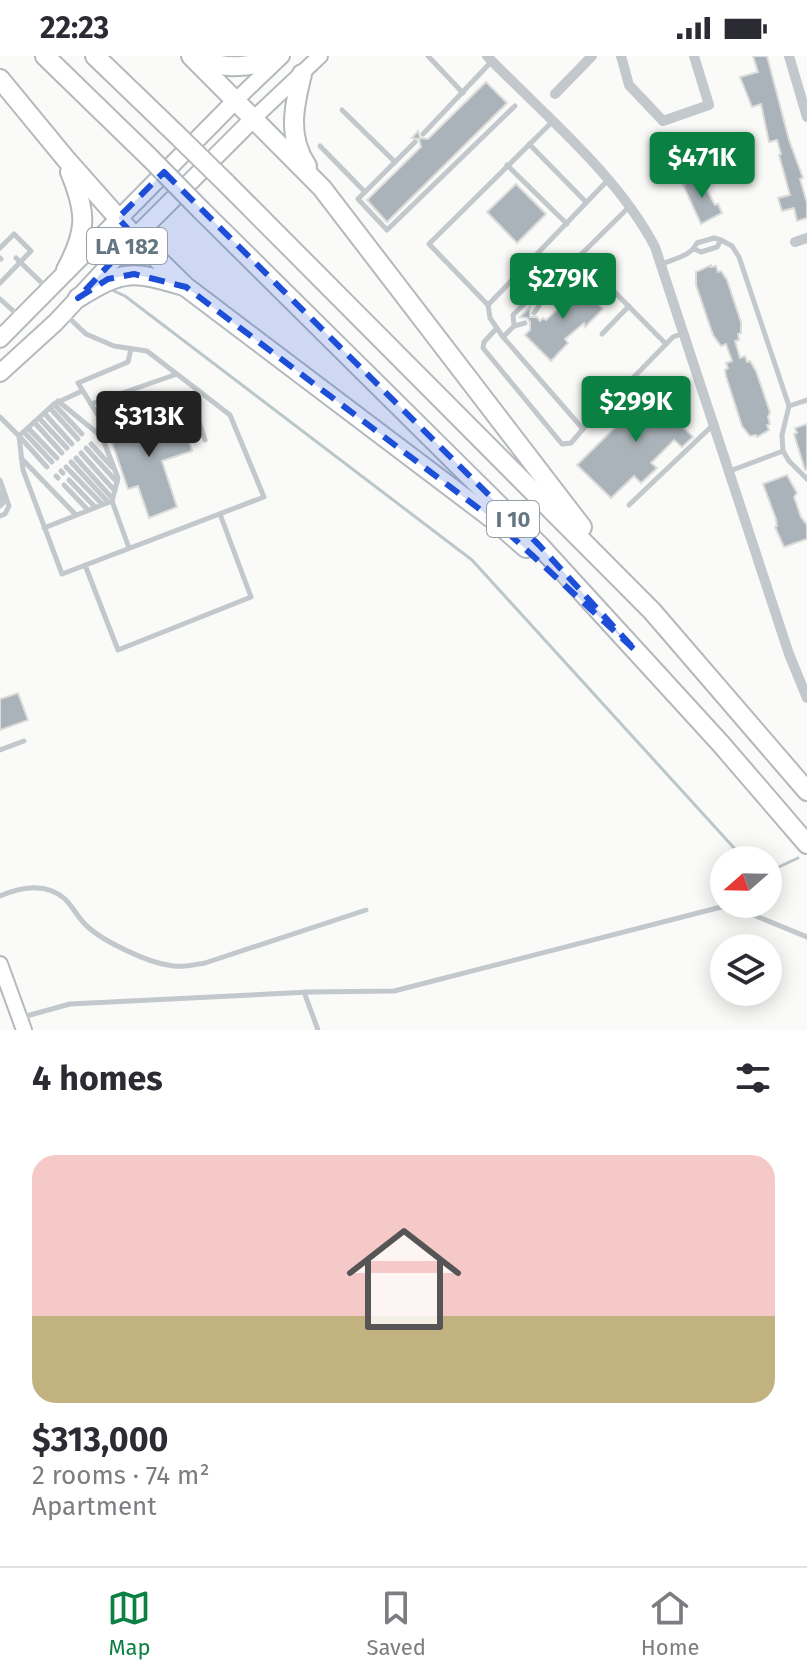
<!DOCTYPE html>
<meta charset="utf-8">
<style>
:root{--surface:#fff;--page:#f7f7f7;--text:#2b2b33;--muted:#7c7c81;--line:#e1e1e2;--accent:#0b8043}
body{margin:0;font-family:"Fira Sans",sans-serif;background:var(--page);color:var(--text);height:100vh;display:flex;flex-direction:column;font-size:30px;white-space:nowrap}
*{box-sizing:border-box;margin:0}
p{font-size:26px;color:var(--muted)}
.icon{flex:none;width:44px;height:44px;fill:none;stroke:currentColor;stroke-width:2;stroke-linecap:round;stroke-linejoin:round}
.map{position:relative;height:974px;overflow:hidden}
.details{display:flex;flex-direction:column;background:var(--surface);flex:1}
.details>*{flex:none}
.needle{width:52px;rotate:250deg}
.controls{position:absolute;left:710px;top:790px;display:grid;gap:16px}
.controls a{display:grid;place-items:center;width:72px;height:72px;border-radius:50%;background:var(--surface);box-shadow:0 4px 20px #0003;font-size:40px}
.price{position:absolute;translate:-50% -68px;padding:0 18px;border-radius:8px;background:var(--accent);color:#fff;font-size:26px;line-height:52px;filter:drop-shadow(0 2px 4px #0008)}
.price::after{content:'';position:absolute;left:50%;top:48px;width:24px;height:18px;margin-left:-12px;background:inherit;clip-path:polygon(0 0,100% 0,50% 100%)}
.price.on{background:#222;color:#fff}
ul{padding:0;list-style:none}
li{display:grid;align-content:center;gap:16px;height:424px;padding:0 32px}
li span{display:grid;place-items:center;height:248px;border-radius:24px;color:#555}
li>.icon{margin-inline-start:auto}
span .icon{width:144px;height:144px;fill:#fffc;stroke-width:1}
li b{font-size:34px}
h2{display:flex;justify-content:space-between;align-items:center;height:96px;padding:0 32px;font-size:34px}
.status{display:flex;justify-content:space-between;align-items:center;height:56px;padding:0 40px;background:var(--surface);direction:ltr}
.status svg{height:22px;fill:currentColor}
.tab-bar{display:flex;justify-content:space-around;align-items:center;height:112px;border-top:2px solid var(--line);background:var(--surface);font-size:22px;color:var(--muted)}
.tab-bar a{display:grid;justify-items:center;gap:4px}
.tab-bar .on{color:var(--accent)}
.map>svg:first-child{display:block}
</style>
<div class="status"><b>22:23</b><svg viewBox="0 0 49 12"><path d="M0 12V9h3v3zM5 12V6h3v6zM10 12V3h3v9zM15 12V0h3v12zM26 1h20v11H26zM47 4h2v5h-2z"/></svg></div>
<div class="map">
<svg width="807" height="974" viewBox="0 0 807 974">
<rect width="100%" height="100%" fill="#fafaf8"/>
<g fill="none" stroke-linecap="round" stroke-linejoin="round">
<g stroke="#bbc7cb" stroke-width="3">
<polyline points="114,235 125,240 472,504 745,804"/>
<polyline points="768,816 798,802"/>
</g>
</g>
<g fill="#aab3b9" stroke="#dcdcda" stroke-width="2">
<polygon points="753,0 767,0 789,84 803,122 800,123 807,147 807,162 797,165 794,152 782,155 778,142 790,139 779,99 781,98 777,84 769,86 761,48 752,51 740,21 758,16"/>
<polygon points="486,26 507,47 387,166 367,144 421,91 419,83 412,82 418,75 420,82 428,83"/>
<polygon points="703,118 708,127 704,129 715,149 718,148 722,157 701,168 683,129"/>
<polygon points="516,128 546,158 517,187 487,156"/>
<polygon points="711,209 711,211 716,210 718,216 721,215 727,224 741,266 741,277 738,278 739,284 735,285 740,302 745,300 747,306 750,305 756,315 770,356 768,361 770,368 767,369 769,374 757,381 756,379 750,380 742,370 726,320 725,314 728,312 726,307 732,305 731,302 726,288 721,290 713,279 696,229 696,216"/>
<polygon points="578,227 584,233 587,231 599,244 597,246 603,253 585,271 584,267 565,283 568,287 551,305 525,279 530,274 530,266 527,262 520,261 530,251 530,261 537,261 540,265 543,262 546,264 564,247 561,244 568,233"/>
<polygon points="658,329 682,354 674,362 693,381 682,391 674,384 651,407 657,412 641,427 634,420 611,442 577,409"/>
<polygon points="119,346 122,357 119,363 125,367 127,375 175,359 183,380 188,379 192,395 162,405 177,451 149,462 138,430 128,433 110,381 118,378 115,371 118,366 116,361 112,361 114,353 110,348"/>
<polygon points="807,368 807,413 805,414 794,378 797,377 795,372"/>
<polygon points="787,419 797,437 794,441 801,461 807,469 807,483 784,491 775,471 777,470 776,463 763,428"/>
<polygon points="18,637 28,664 0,674 0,643"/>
</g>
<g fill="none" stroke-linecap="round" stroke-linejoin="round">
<defs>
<g id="secondary">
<polyline points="236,44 282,0"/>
<polyline points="254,62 320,0"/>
<polyline points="0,908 24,974"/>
</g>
<g id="primary">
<polyline points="0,283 236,44"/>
<polyline points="0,317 56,266 135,181 254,62"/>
</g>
<g id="highway">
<polyline points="45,0 150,102"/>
<polyline points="95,0 176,78"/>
<polyline points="191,0 322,132 582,471"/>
<path d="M200 0C220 16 256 11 277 0"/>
<path d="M302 18C294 50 287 81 307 110"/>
<polyline points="0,23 65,102 135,181 186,231 494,464 526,492"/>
<polyline points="226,127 652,555 807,735"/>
<polyline points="201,154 539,489 721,688 807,788"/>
<path d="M66 214C87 175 87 157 70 116"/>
<path d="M78 242C124 213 133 215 184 230"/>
</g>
</defs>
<use href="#secondary" stroke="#b3babf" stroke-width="18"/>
<use href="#primary" stroke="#b5babe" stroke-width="20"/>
<use href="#highway" stroke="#b4b9bd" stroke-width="22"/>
<g stroke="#c3c8cc" stroke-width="5">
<polyline points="428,0 463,37"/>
<polyline points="342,54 395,106"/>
<polyline points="552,66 429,188 488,249 490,262 503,281 514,270 513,259 530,242 538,241 630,150"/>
<polyline points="423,78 491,6"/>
<polyline points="415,86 358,143 387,174 515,50"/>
<polyline points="529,88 586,146"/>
<polyline points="320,90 365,136"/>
<polyline points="507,109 567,168"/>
<polyline points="721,184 732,190 739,201 789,350 782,379 783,395 789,405 807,423"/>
<polyline points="0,192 14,178 31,195 0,227"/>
<polyline points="580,201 666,288"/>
<polyline points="0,202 1,203"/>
<polyline points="16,202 47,232"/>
<path d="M662 208C674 203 691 200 697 187L714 182 721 184 717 191 701 196 694 193"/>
<polyline points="0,243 20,261"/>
<polyline points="488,249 608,124"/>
<polyline points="534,257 539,250 538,241"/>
<polyline points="514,270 525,267"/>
<polyline points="496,273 484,286 483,292 562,388 571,387 583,373"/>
<polyline points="602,278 629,250"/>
<polyline points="503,281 583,373 673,281 684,277"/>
<polyline points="124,337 131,359"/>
<polyline points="190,339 205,384"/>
<polyline points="54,348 82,378"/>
<polyline points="91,348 177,318"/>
<polyline points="789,350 807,344"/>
<polyline points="50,352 78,383"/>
<polyline points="44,357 72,388"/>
<polyline points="97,358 109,353"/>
<polyline points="0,361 19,380 23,414 62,518 264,441 230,359 147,295 114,290 86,278 65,258"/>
<polyline points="39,362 67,392"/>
<polyline points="124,362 199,336"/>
<polyline points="34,366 62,397"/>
<polyline points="113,366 104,369 78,327 128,306 131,293"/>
<polyline points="28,372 57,402"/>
<polyline points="24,376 52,406"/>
<polyline points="91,388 112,411"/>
<polyline points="86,392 117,426"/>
<polyline points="81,397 115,435"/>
<polyline points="21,402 76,459"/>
<polyline points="76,402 112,442"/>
<polyline points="71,406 108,446"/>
<polyline points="47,411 19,380 54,348 82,335"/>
<polyline points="66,411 102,448"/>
<polyline points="61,415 63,417"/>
<polyline points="730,415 783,395"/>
<polyline points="56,420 58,422"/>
<polyline points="0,424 9,450 5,458 0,460"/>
<polyline points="69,424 95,451"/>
<polyline points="64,429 88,454"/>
<polyline points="112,445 129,492"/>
<polyline points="629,449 713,369"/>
<polyline points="0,450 3,447 1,436"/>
<polyline points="44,472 112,445 118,422 102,381 58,345"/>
<polyline points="85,509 118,594 251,541 220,458"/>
<polyline points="0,694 24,685"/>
<path d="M0 840C21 831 46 826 65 843 74 852 79 864 89 872 105 886 147 906 168 909 181 912 192 909 205 907L366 854"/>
<polyline points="304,936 318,974"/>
<polyline points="23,961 70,948 310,936 394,935 729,849 807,881"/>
</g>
<g stroke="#c3c8cc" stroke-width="10">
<path d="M487 0C544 59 617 118 655 191L789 598 807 642"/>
<polyline points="621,0 629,29 663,65 709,49 694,0"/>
<polyline points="789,0 807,61"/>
<polyline points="555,38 592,0"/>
<polyline points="795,186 807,182"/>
</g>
<use href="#secondary" stroke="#fff" stroke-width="14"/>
<use href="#primary" stroke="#fff" stroke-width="16"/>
<use href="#highway" stroke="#fff" stroke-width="18"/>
<defs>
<g id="highway-bridge">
<polyline points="176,78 226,127"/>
<polyline points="150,102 201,154"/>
</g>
</defs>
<use href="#highway-bridge" stroke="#b4b9bd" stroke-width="22" stroke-linecap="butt"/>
<use href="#highway-bridge" stroke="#fff" stroke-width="18"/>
</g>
<path fill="#1d4ed8" fill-opacity="0.2" stroke="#1d4ed8" stroke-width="6" stroke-dasharray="16 10" stroke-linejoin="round" d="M164 116 539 489 636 595 494 464 186 231 134 218 108 223 78 242 135 181 118 162Z"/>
<g text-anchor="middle" stroke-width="8" stroke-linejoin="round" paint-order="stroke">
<g fill="#fff" stroke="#939fa8" stroke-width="2">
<rect x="87" y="172" width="80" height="36" rx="6"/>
<rect x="487" y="445" width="52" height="36" rx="6"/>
</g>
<g font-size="22" font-weight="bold" fill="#657683">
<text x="127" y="198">LA 182</text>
<text x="513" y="471">I 10</text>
</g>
</g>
</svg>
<div class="controls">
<a><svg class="needle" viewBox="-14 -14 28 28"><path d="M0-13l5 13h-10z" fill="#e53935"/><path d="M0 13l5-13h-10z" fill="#7c7c81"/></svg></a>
<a><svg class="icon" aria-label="layers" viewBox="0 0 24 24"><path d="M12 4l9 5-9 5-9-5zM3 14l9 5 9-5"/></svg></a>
</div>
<b class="price" style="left:702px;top:144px">$471K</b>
<b class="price" style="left:563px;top:265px">$279K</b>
<b class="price" style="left:636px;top:388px">$299K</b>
<b class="price on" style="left:149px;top:403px">$313K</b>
</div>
<section class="details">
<h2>4 homes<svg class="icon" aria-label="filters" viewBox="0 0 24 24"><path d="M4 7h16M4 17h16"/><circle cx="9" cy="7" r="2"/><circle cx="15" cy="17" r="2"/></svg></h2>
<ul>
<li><span style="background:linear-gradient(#f6c9c9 65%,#c2b280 0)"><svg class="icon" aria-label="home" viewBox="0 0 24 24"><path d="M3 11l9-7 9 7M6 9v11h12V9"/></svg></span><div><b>$313,000</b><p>2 rooms · 74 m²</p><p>Apartment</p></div></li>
</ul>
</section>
<nav class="tab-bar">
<a class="on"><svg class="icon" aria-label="map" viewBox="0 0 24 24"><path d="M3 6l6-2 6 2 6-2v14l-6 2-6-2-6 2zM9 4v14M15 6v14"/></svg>Map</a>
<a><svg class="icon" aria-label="saved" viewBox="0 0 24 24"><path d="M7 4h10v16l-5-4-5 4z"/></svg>Saved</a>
<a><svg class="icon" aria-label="home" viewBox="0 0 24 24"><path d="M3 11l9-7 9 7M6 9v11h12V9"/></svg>Home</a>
</nav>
